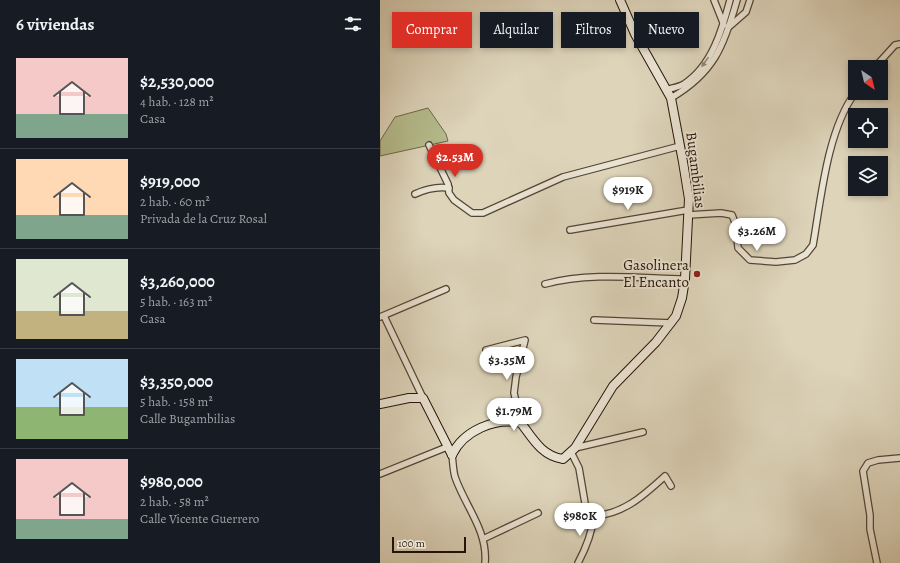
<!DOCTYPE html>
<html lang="es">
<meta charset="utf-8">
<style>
:root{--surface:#171b24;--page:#242831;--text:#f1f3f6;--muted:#9ea1a6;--line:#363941;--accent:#d93025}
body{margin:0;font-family:Alegreya,serif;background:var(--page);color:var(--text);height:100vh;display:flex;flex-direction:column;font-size:15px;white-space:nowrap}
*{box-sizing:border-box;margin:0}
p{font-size:13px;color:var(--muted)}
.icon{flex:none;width:22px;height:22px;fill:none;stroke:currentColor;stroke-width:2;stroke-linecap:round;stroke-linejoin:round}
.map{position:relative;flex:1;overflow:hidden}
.drawer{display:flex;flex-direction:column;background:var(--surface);width:380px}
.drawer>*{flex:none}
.hud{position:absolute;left:12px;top:12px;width:380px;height:36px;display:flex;gap:8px}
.needle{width:26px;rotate:145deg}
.tools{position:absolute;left:468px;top:60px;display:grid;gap:8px}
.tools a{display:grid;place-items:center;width:40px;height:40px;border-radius:0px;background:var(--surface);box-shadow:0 2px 6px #0003;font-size:20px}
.scale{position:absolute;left:12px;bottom:10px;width:74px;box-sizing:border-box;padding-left:4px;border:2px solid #271409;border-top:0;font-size:11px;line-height:14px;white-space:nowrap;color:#271409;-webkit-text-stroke:3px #e9e3d2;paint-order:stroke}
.price{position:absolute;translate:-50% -34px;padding:0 9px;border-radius:14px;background:#fff;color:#222;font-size:13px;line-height:26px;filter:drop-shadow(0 1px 2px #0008)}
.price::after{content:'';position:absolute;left:50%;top:24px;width:12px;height:9px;margin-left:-6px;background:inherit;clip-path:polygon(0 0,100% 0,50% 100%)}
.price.active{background:var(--accent);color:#fff}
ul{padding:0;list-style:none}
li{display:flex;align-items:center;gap:12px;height:100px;padding:0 16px}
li+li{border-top:1px solid var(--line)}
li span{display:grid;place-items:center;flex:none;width:112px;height:80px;border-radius:0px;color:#555}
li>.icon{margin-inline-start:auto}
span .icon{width:48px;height:48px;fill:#fffc;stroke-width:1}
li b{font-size:17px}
h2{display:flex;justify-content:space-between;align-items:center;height:48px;padding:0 16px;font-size:17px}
.tag{padding:0 14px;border-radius:0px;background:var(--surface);box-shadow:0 2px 6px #0003;font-size:14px;line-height:36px}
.tag.active{background:var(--accent);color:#fff}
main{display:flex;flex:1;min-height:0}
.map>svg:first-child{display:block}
</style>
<main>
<section class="drawer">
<h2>6 viviendas<svg class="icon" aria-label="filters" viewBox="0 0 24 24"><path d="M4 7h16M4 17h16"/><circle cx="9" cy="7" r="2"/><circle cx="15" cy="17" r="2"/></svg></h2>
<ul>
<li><span style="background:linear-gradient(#f6c9c9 70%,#7fa58c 0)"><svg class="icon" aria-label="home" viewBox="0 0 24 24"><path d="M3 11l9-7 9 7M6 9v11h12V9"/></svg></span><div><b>$2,530,000</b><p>4 hab. · 128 m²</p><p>Casa</p></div></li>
<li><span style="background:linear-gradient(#ffd9b3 70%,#7fa58c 0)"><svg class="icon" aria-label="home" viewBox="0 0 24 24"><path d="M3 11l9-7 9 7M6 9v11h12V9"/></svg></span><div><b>$919,000</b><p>2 hab. · 60 m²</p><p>Privada de la Cruz Rosal</p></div></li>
<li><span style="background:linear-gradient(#dfe7d0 65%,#c2b280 0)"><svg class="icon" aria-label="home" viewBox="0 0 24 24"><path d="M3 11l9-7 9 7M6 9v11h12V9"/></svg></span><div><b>$3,260,000</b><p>5 hab. · 163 m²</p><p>Casa</p></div></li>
<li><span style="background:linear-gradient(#bfe0f5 60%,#8fb573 0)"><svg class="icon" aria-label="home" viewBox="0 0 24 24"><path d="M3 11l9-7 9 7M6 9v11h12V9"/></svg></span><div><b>$3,350,000</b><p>5 hab. · 158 m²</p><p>Calle Bugambilias</p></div></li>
<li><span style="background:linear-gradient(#f6c9c9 75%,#7fa58c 0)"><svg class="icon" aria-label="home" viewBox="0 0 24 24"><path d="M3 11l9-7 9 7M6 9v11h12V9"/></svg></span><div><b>$980,000</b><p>2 hab. · 58 m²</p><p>Calle Vicente Guerrero</p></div></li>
</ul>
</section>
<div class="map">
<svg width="520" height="563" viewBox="0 0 520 563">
<rect width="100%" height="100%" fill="#ddd4ba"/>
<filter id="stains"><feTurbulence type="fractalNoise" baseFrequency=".005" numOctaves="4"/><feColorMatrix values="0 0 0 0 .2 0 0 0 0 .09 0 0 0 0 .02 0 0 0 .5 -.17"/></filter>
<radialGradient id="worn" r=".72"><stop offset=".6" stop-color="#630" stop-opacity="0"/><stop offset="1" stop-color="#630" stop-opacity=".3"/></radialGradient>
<polygon fill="#b5bc8d" stroke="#6e684b" points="48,108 66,134 68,141 0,156 0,141 15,117"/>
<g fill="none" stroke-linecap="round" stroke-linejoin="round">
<defs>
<g id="minor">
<polyline points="334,0 344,25"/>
<polyline points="350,26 366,12 370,0"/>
<polyline points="495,67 515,45 520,44"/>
<path d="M286 90C292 88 299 87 304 84 332 66 342 30 350 0"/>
<path d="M291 98C334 73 344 46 357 0"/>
<polyline points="49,145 68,184 69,193 74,200 92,213 103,213 183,177 300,146"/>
<path d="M35 194C46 189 56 186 69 188"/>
<path d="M308 215 341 213 352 215 356 225 358 248 370 260 396 262 415 260 426 254 433 245C441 199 447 131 475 93"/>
<polyline points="190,230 308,210"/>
<path d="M165 284C210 272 258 278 305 279"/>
<polyline points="4,316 43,398"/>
<polyline points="0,317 66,289"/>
<polyline points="214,320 291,323"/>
<polyline points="106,350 145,340 136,377 134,393 141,423"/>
<polyline points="195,448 263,432"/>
<polyline points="191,452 199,468 206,509 214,516"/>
<path d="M72 455C73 462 73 470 75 477 85 506 108 531 105 563"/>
<polyline points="0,474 67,447"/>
<path d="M214 516C244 514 264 495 285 476L291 486"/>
<polyline points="103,539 158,513"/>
<path d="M198 563C206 548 212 532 214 516"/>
<polyline points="497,563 490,529 490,515 483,471 488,463 498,460 520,458"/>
</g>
<g id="secondary">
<polyline points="0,404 29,398 43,398 72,455"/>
<path d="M72 455C83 431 115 417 141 423 153 439 162 456 183 459L195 448 233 386 276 342 296 316 302 298 305 279 309 199 303 162 291 98 255 34 240 0"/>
</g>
</defs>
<use href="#minor" stroke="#544435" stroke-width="8"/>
<use href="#secondary" stroke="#271409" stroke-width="10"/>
<use href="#minor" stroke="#e9e3d2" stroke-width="5.5"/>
<use href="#secondary" stroke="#e9e3d2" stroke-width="8"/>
</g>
<defs><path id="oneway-solid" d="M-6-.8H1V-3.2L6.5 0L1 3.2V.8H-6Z"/></defs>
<use fill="#928678" href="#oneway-solid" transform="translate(325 62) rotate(125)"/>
<circle fill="#8f2418" stroke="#e9e3d2" stroke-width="1.5" cx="317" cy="274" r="4"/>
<g text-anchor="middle" stroke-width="3.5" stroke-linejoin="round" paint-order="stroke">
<g font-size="15" fill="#271409" stroke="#e9e3d2">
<text transform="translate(316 170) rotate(83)" y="5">Bugambilias</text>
</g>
<g font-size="15" fill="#271409" stroke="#e9e3d2" text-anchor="end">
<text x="309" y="270">Gasolinera<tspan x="309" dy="17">El Encanto</tspan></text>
</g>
</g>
<rect width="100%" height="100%" filter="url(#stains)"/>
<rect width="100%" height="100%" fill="url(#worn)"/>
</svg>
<div class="tools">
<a><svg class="needle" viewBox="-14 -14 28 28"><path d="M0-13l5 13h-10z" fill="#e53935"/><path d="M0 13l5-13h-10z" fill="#9ea1a6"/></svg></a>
<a><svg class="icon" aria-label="locate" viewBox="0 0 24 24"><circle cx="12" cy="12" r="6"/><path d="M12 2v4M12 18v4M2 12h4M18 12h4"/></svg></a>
<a><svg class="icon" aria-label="layers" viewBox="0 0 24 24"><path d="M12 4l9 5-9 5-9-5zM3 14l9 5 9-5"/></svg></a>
</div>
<div class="scale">100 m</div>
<b class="price active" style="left:75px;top:178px">$2.53M</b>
<b class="price" style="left:248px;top:211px">$919K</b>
<b class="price" style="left:377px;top:252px">$3.26M</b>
<b class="price" style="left:127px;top:381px">$3.35M</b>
<b class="price" style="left:134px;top:432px">$1.79M</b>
<b class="price" style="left:200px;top:537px">$980K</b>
<div class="hud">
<a class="tag active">Comprar</a>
<a class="tag">Alquilar</a>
<a class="tag">Filtros</a>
<a class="tag">Nuevo</a>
</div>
</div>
</main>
